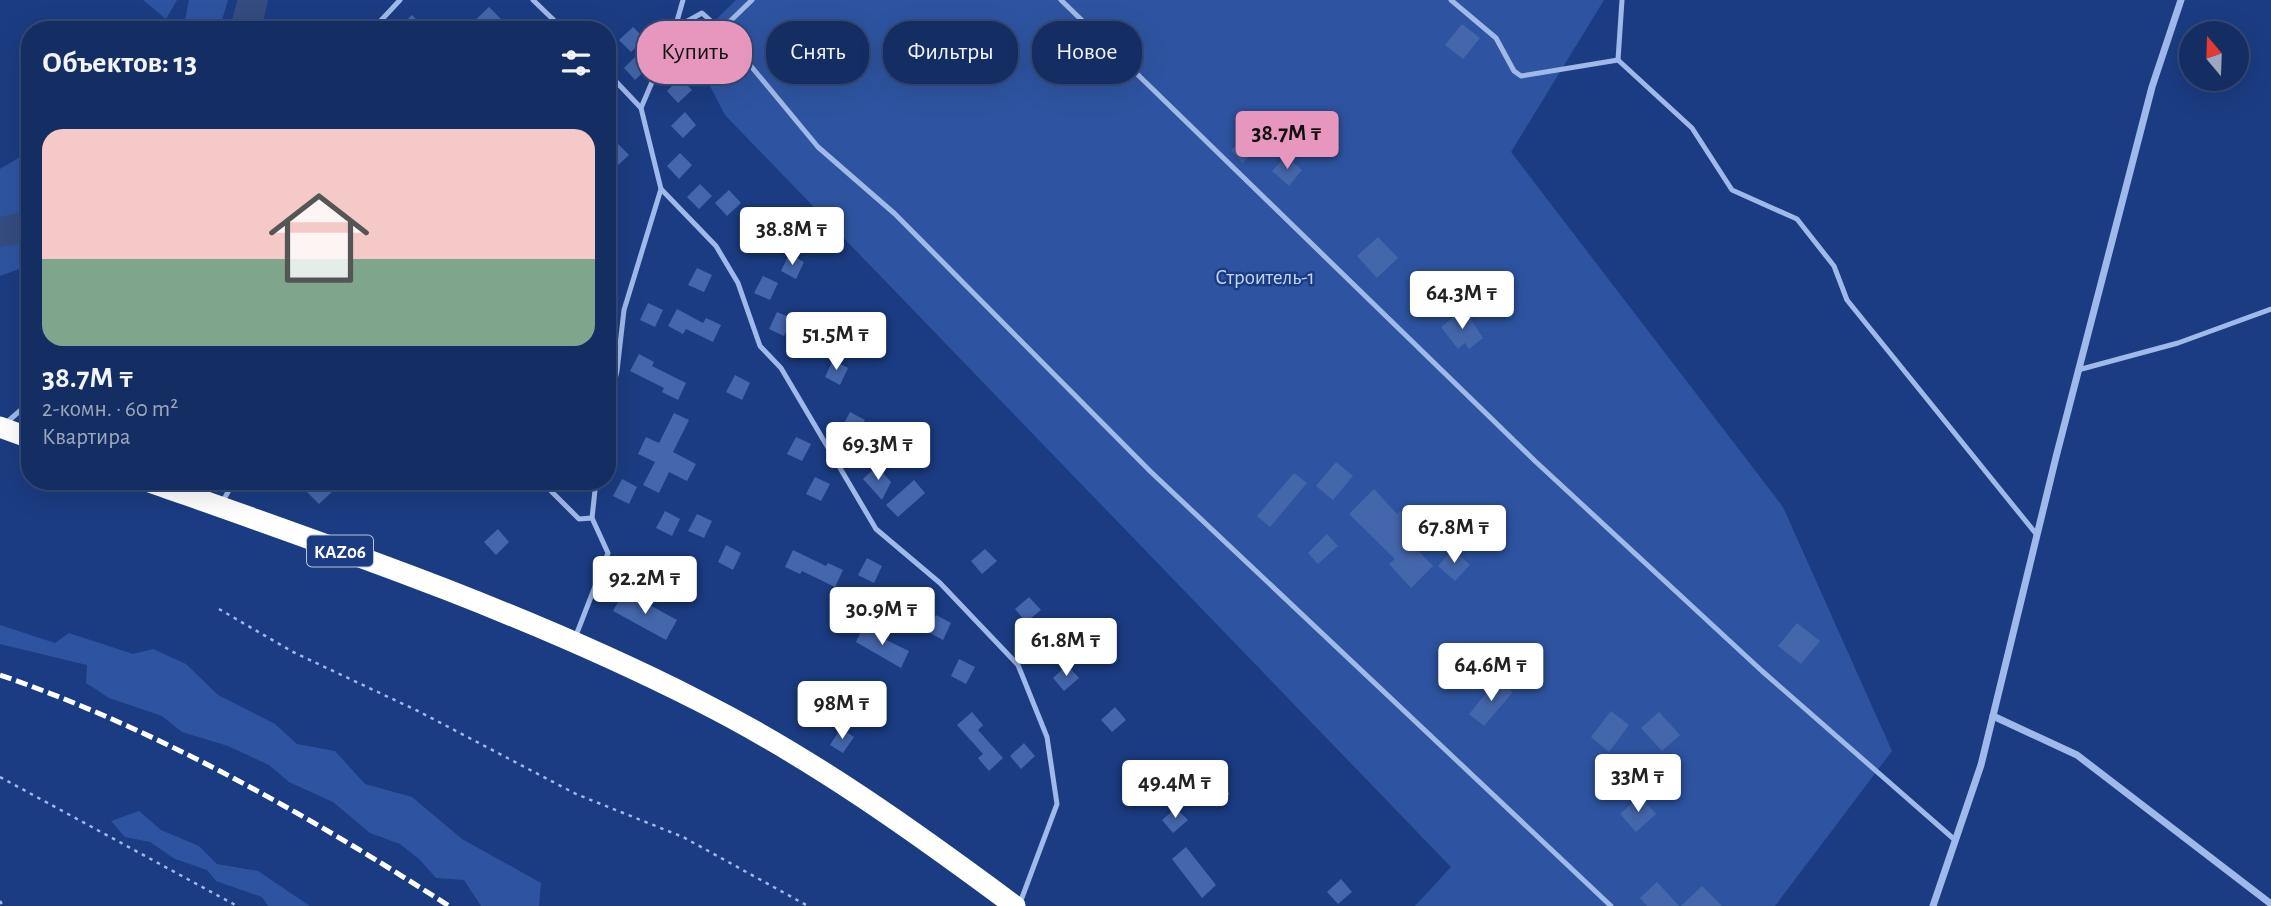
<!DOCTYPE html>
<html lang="ru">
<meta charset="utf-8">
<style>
:root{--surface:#142d62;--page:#21396b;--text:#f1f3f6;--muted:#9da8be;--line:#334977;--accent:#e797bd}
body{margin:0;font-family:"Alegreya Sans",sans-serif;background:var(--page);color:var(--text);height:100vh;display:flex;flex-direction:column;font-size:26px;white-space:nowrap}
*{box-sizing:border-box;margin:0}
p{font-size:23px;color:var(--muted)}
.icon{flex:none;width:38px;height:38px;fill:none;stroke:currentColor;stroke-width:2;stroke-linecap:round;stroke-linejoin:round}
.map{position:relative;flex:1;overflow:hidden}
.side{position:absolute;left:21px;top:21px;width:595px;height:469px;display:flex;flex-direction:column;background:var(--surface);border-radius:28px;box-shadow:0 7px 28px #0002,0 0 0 2px var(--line)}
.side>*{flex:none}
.top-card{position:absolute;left:637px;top:21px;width:665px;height:63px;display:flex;gap:14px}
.needle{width:46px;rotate:341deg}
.fabs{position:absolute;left:2179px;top:21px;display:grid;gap:14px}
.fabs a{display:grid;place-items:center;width:70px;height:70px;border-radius:50%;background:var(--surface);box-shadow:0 7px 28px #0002,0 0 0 2px var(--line);font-size:35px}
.price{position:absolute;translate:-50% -60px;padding:0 16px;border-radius:7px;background:#fff;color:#222;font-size:23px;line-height:46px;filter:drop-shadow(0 2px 4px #0008)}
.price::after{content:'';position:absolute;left:50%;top:42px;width:21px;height:16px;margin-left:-10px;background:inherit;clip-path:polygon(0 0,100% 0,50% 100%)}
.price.on{background:var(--accent);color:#111}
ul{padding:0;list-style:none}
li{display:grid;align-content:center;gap:14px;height:371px;padding:0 21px}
li span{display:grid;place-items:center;height:217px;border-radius:21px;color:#555}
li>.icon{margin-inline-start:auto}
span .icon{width:126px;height:126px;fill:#fffc;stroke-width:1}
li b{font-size:30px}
h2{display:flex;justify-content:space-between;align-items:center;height:84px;padding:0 21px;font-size:30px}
.chip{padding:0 24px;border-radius:28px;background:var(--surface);box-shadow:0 7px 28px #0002,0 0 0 2px var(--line);font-size:24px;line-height:63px}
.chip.on{background:var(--accent);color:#111}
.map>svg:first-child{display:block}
</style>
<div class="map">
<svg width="2271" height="906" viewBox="0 0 2271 906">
<rect width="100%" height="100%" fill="#1b3c82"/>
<g fill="#2e54a1">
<polygon points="143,0 177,0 166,19"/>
<polygon points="189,0 228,0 219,30 183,30"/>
<polygon points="736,0 1604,0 1511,152 1783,507 1892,751 1775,906 1415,906 1451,867 725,115 689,46"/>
<polygon points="30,151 30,210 0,218 0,169"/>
<polygon points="16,242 30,243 30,265 0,276 0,246"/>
<polygon points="0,625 55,643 69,633 133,654 153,649 186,664 218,695 275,724 297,744 335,751 365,784 412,797 462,839 541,883 539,906 481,906 464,880 436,878 419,859 400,844 370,833 333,802 289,782 269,765 228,746 182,732 162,716 109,698 86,683 87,665 0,644"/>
<polygon points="139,811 161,830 199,846 217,864 258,871 310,906 268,906 262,897 216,881 207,870 175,859 150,842 125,837 111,821"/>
</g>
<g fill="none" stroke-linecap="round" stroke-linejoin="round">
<g stroke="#344c80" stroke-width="30">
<polyline points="245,30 253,0"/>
<polyline points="0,232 30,226"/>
</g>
</g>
<g fill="#4466ab">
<polygon points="489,7 501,19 490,30 465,30"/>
<polygon points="412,15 426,30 396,30"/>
<polygon points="1462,24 1480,38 1463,59 1445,45"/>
<polygon points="633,27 645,39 631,52 619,40"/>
<polygon points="637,55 649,67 635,80 624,68"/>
<polygon points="680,78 692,90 678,103 667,91"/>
<polygon points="685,112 696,125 683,138 671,126"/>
<polygon points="1263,122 1274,135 1242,163 1231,150"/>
<polygon points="617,143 629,155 615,168 607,160 607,152"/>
<polygon points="680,153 692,165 679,179 667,166"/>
<polygon points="1286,156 1302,170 1289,186 1272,171"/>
<polygon points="700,184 712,196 699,209 687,197"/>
<polygon points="729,190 741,203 727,216 715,203"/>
<polygon points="1378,237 1398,258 1377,278 1357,256"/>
<polygon points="789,254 804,262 796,279 781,271"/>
<polygon points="697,268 712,275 704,292 688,285"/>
<polygon points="763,276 778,283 770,300 754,293"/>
<polygon points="648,303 663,310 655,327 640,320"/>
<polygon points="677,309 703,323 706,318 721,325 713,342 686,329 683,334 668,326"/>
<polygon points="1464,309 1483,338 1469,349 1465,343 1458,349 1441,327"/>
<polygon points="777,312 793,319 784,336 769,329"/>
<polygon points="809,317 825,324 816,341 801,334"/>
<polygon points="639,354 654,362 652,366 686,383 678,400 662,392 664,388 630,371"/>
<polygon points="833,360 848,368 840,385 825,377"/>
<polygon points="735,375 750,383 742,400 726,392"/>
<polygon points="850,412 865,420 856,437 841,429"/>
<polygon points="674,413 689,420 673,452 696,464 687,481 669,472 659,493 643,485 655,462 638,454 646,437 659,443"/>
<polygon points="901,424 916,432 908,449 893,441"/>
<polygon points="796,437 811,444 802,461 787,454"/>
<polygon points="1336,462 1353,476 1333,500 1316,486"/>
<polygon points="877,466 891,482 882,500 863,479"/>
<polygon points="1294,473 1307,483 1270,527 1257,516"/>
<polygon points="815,477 830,484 821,501 806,494"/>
<polygon points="622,479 637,487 629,504 613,496"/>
<polygon points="914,480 925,493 898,517 886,505"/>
<polygon points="318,481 324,481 333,491 319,504 307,492"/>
<polygon points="1374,489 1397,514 1400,511 1414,525 1403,535 1433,566 1411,588 1389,564 1395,559 1349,514"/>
<polygon points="665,511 680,519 672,536 656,528"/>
<polygon points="697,514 712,521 704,538 688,531"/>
<polygon points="498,529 509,542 496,555 484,542"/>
<polygon points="1327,534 1338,546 1318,564 1308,553"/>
<polygon points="726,545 741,553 733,570 718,562"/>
<polygon points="985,549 997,561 982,574 971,561"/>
<polygon points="1453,549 1470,565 1455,581 1438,566"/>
<polygon points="793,550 826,566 828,563 843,570 835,587 802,571 800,574 785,567"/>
<polygon points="867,558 882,566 874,583 858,575"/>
<polygon points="624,591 677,620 666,640 613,611"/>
<polygon points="1029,597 1041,610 1026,622 1015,609"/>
<polygon points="936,615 951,623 943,640 928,632"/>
<polygon points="1797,623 1820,641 1801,664 1778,646"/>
<polygon points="864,625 880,633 878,636 909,651 901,668 856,642"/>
<polygon points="1042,631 1053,644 1039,657 1028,644"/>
<polygon points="959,659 975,667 966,684 951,676"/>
<polygon points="1067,665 1079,678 1064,691 1053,678"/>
<polygon points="1498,679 1513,692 1484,726 1469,714"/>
<polygon points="1115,707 1126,720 1112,732 1101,720"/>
<polygon points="1611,711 1629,725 1609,752 1591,737"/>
<polygon points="972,712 983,725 978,730 1003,758 989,771 978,758 983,754 957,725"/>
<polygon points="1659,712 1680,735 1662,751 1641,728"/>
<polygon points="841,728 854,737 843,753 830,745"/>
<polygon points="1024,743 1035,756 1021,769 1010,756"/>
<polygon points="1219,781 1230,794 1216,807 1205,794"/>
<polygon points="1640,796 1656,814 1636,832 1620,814"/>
<polygon points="1176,808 1188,820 1173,833 1162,820"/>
<polygon points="1186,847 1216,885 1202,898 1172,859"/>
<polygon points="1341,879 1352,892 1338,904 1327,892"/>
<polygon points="1657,882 1679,906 1647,906 1640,898"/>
<polygon points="1702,886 1722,906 1681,906"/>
</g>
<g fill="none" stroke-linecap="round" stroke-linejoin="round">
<g stroke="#9fb9ea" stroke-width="2.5" stroke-dasharray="3.5 5" stroke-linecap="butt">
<polyline points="219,609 293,652 418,711 576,794 683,837 808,906"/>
<polyline points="0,777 237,906"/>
<polyline points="0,901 3,906"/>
</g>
<g stroke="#9fb9ea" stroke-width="5">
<polyline points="533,0 564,30"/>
<polyline points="752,0 721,30 702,13 675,28 641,108 661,189 716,246 738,283 760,346 781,368 876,529 940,583 1018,665 1047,737 1057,804 1020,903"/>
<polyline points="1061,0 1535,461 1762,671 1955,840"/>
<polyline points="1451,0 1496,38 1514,71 1521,76 1618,60 1692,128 1732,190 1797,219 1834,266 1847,300 2037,535"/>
<polyline points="675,28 683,0"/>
<polyline points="372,30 400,0"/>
<polyline points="721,30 818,147 895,214 1151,472 1611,906"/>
<polyline points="1618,60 1622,0"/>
<polyline points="607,72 641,108"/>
<polyline points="2078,370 2178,343 2271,309"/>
<polyline points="607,414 617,371 624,310 661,189"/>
<polyline points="6,423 30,402"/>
<polyline points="541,481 579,519 592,518"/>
<polyline points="223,501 234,481"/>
<polyline points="575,638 608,553 592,518 596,481"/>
</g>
<g stroke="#9fb9ea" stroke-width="7">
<polyline points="1993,716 2077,755 2271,904"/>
<polyline points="1933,906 1981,765 2056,457 2152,87 2181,0"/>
</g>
<g stroke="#fff" stroke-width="21">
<polyline points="0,427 30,438"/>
<path d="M147 481C334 547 522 611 699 701 812 758 914 831 1015 906"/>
</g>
<path stroke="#fff" stroke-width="5" stroke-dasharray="12 5" stroke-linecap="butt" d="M0 675C159 730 308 815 449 906"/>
</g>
<g text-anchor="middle" stroke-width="5" stroke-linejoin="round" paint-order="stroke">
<rect fill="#1b3c82" stroke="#bbc4da" stroke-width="2" x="307" y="535.5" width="66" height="31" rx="5"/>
<g font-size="19" font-weight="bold" fill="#fff">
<text x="340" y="558">KАZ06</text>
</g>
<g font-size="21" fill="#c4d6f8" stroke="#1b3c82">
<text x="1265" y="284">Строитель-1</text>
</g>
</g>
</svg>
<div class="fabs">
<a><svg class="needle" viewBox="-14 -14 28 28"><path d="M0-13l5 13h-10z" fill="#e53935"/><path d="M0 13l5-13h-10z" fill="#9da8be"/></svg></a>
</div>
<b class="price on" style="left:1287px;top:171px">38.7M ₸</b>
<b class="price" style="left:792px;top:267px">38.8M ₸</b>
<b class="price" style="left:1462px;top:331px">64.3M ₸</b>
<b class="price" style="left:836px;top:372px">51.5M ₸</b>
<b class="price" style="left:878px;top:482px">69.3M ₸</b>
<b class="price" style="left:1454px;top:565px">67.8M ₸</b>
<b class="price" style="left:645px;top:616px">92.2M ₸</b>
<b class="price" style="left:882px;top:647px">30.9M ₸</b>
<b class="price" style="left:1066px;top:678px">61.8M ₸</b>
<b class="price" style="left:1491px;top:703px">64.6M ₸</b>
<b class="price" style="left:842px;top:741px">98M ₸</b>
<b class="price" style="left:1638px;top:814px">33M ₸</b>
<b class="price" style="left:1175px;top:820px">49.4M ₸</b>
<div class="top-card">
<a class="chip on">Купить</a>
<a class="chip">Снять</a>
<a class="chip">Фильтры</a>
<a class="chip">Новое</a>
</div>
<section class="side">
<h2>Объектов: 13<svg class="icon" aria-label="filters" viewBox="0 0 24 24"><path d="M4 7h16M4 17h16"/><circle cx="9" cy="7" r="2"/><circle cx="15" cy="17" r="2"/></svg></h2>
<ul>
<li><span style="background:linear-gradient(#f6c9c9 60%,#7fa58c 0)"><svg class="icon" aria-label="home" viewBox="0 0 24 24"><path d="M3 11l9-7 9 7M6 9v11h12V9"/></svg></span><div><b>38.7M ₸</b><p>2-комн. · 60 m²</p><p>Квартира</p></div></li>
</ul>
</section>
</div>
